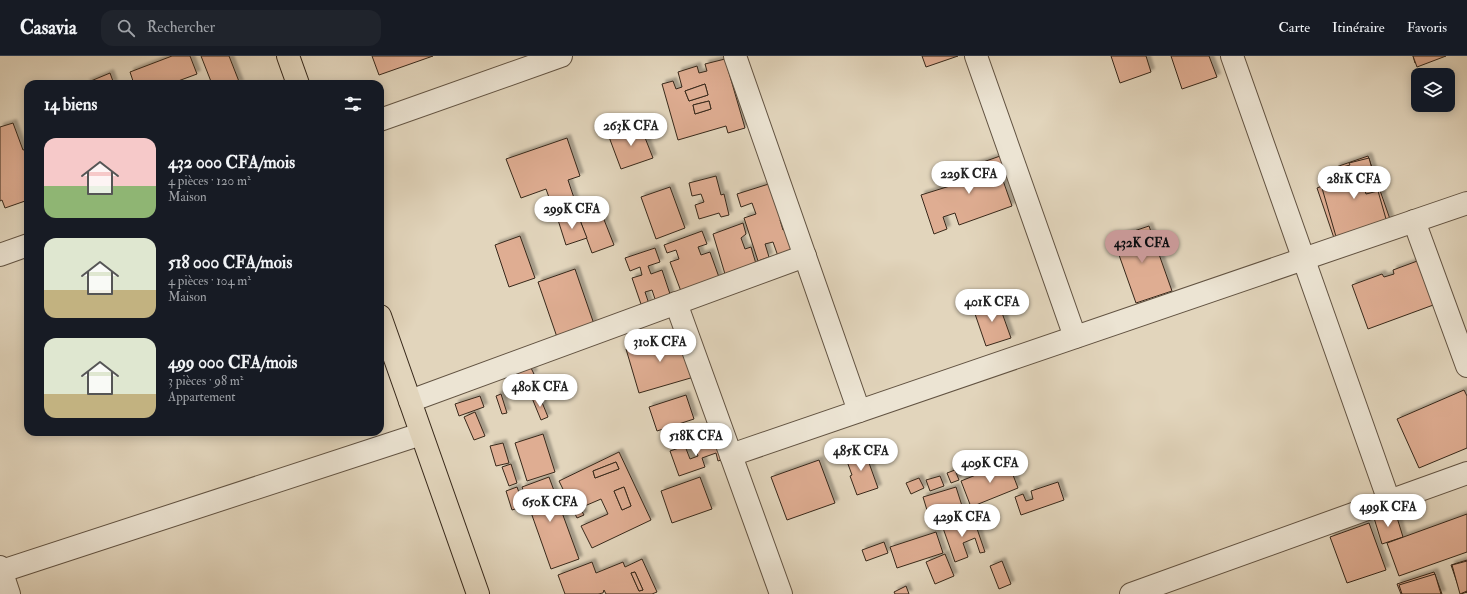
<!DOCTYPE html>
<html lang="fr">
<meta charset="utf-8">
<style>
:root{--surface:#171b24;--page:#20242c;--text:#f1f3f6;--muted:#9ea1a6;--line:#363941;--accent:#c59692}
body{margin:0;font-family:"IM FELL Double Pica",serif;background:var(--page);color:var(--text);height:100vh;display:flex;flex-direction:column;font-size:15px;white-space:nowrap}
*{box-sizing:border-box;margin:0}
p{font-size:13px;color:var(--muted)}
.icon{flex:none;width:22px;height:22px;fill:none;stroke:currentColor;stroke-width:2;stroke-linecap:round;stroke-linejoin:round}
.map{position:relative;flex:1;overflow:hidden}
.side{position:absolute;left:24px;top:24px;width:360px;height:356px;display:flex;flex-direction:column;background:var(--surface);border-radius:12px;box-shadow:0 2px 10px #0003}
.side>*{flex:none}
.controls{position:absolute;left:1411px;top:12px;display:grid;gap:8px}
.controls a{display:grid;place-items:center;width:44px;height:44px;border-radius:8px;background:var(--surface);box-shadow:0 2px 10px #0003;font-size:20px}
.price{position:absolute;translate:-50% -34px;padding:0 9px;border-radius:14px;background:#fff;color:#222;font-size:13px;line-height:26px;filter:drop-shadow(0 1px 2px #0008)}
.price::after{content:'';position:absolute;left:50%;top:24px;width:12px;height:9px;margin-left:-6px;background:inherit;clip-path:polygon(0 0,100% 0,50% 100%)}
.price.selected{background:var(--accent);color:#111}
ul{padding:0;list-style:none}
li{display:flex;align-items:center;gap:12px;height:100px;padding:0 20px}
li span{display:grid;place-items:center;flex:none;width:112px;height:80px;border-radius:12px;color:#555}
li>.icon{margin-inline-start:auto}
span .icon{width:48px;height:48px;fill:#fffc;stroke-width:1}
li b{font-size:17px}
h2{display:flex;justify-content:space-between;align-items:center;height:48px;padding:0 20px;font-size:17px}
header{display:flex;align-items:center;gap:24px;box-sizing:border-box;height:56px;padding:0 20px;background:var(--surface);border-bottom:1px solid var(--line)}
header strong{font-size:19px}
nav{display:flex;gap:22px;margin-inline-start:auto;font-size:14px}
.search{width:280px;height:36px;background:var(--page);display:flex;align-items:center;gap:10px;box-sizing:border-box;padding:0 14px;border-radius:12px;color:var(--muted);font-size:15px}
.map>svg:first-child{display:block}
</style>
<header>
<strong>Casavia</strong>
<div class="search"><svg class="icon" aria-label="search" viewBox="0 0 24 24"><circle cx="10" cy="10" r="6"/><path d="M15 15l6 6"/></svg>Rechercher</div>
<nav><a>Carte</a><a>Itinéraire</a><a>Favoris</a></nav>
</header>
<div class="map">
<svg width="1467" height="538" viewBox="0 0 1467 538">
<defs>
<filter id="shadow"><feDropShadow dx="3.5" dy="-3.5" stdDeviation="1" flood-color="#0004"/></filter>
</defs>
<rect width="100%" height="100%" fill="#e2d5bc"/>
<filter id="stains"><feTurbulence type="fractalNoise" baseFrequency=".005" numOctaves="4"/><feColorMatrix values="0 0 0 0 .2 0 0 0 0 .09 0 0 0 0 .02 0 0 0 .5 -.17"/></filter>
<radialGradient id="worn" r=".72"><stop offset=".6" stop-color="#630" stop-opacity="0"/><stop offset="1" stop-color="#630" stop-opacity=".3"/></radialGradient>
<g fill="#dfad92" stroke="#37281a" fill-rule="evenodd" filter="url(#shadow)">
<polygon points="172,0 190,0 197,18 170,28 134,28 130,16"/>
<polygon points="201,0 229,0 240,28 212,28"/>
<polygon points="372,0 433,0 379,19"/>
<polygon points="922,0 958,0 926,11"/>
<polygon points="1111,0 1146,0 1151,16 1120,27"/>
<polygon points="1171,0 1209,0 1217,21 1182,33"/>
<polygon points="1413,0 1437,0 1415,7"/>
<polygon points="1413,0 1446,0 1417,11"/>
<path d="M725 3 745 72 728 77 726 70 678 84 662 28 673 25 676 33 682 31 678 16 697 10 699 17 707 15 705 8ZM705 28 708 39 689 45 685 35ZM709 45 711 53 695 58 693 49Z"/>
<polygon points="110,17 114,28 87,28 86,27"/>
<polygon points="705,28 708,39 689,45 685,35"/>
<polygon points="709,45 711,53 695,58 693,49"/>
<polygon points="13,67 23,94 28,93 28,144 5,152 2,144 0,145 0,71"/>
<polygon points="640,69 653,102 621,113 609,81"/>
<polygon points="567,82 580,120 568,124 578,154 556,161 546,133 521,142 506,103"/>
<polygon points="1003,99 1008,113 1000,116 1012,150 959,169 955,157 943,161 947,173 934,178 921,139 953,129 949,118"/>
<polygon points="1368,100 1391,166 1335,185 1317,132 1340,123 1336,111"/>
<polygon points="1369,102 1375,124 1363,128 1366,138 1378,135 1388,170 1337,184 1322,132 1341,127 1337,111 1339,112 1350,109 1349,107"/>
<polygon points="716,120 721,139 724,138 729,159 721,161 719,157 699,163 695,149 704,146 701,138 692,140 689,127"/>
<polygon points="775,126 787,161 780,164 783,174 790,172 797,194 779,203 773,186 765,188 769,201 758,205 744,162 756,158 752,147 741,151 737,138"/>
<polygon points="670,131 685,172 656,183 641,141"/>
<polygon points="599,151 614,189 592,197 578,159"/>
<polygon points="578,159 587,182 566,189 558,164"/>
<polygon points="743,167 746,178 741,182 745,193 751,191 757,211 734,218 726,217 725,218 713,178"/>
<polygon points="1149,170 1172,235 1136,247 1113,182"/>
<polygon points="702,175 707,188 698,191 701,199 710,196 720,224 682,238 670,206 679,203 676,194 667,197 664,189"/>
<polygon points="520,180 535,222 509,231 495,189"/>
<polygon points="655,192 660,206 648,210 651,218 662,214 671,241 656,246 652,234 645,236 649,248 642,251 632,222 642,219 640,211 630,215 625,202"/>
<polygon points="1420,204 1436,248 1368,273 1352,229 1382,218 1384,221 1394,218 1393,214"/>
<polygon points="575,213 595,271 558,284 538,226"/>
<polygon points="996,240 1011,282 986,290 974,255 990,250 988,243"/>
<polygon points="680,277 694,321 639,337 626,293"/>
<polygon points="530,310 534,318 517,325 513,317"/>
<polygon points="1464,334 1467,340 1467,392 1419,412 1397,363"/>
<polygon points="501,338 507,357 502,358 496,340"/>
<polygon points="539,339 548,361 541,364 532,342"/>
<polygon points="686,339 694,363 657,375 649,351"/>
<polygon points="480,340 484,351 459,360 455,348"/>
<polygon points="475,356 485,380 474,384 464,361"/>
<polygon points="543,378 555,416 527,425 515,387"/>
<polygon points="717,385 729,401 718,405 716,397 702,402 705,411 679,420 670,395 685,390 690,403 698,400 695,392"/>
<polygon points="503,387 509,407 496,410 490,390"/>
<polygon points="864,393 878,432 857,439 850,420 852,419 845,400"/>
<path d="M619 396 651 464 592 492 581 470 608 458 601 443 580 452 584 459 577 462 559 425ZM616 406 619 413 595 422 593 415ZM624 431 631 450 622 454 614 435Z"/>
<polygon points="819,404 835,447 787,464 771,421"/>
<polygon points="616,406 619,413 595,422 593,415"/>
<polygon points="1008,406 1018,432 971,451 961,425"/>
<polygon points="511,408 517,427 509,430 502,411"/>
<polygon points="955,414 959,424 951,427 947,417"/>
<polygon points="940,420 944,430 930,435 926,424"/>
<polygon points="549,421 579,503 551,513 522,431"/>
<polygon points="700,421 712,453 672,467 661,435"/>
<polygon points="919,422 924,432 911,438 906,427"/>
<polygon points="1058,426 1064,444 1021,459 1015,441 1023,438 1026,445 1033,443 1031,435"/>
<polygon points="517,431 524,450 512,454 506,435"/>
<polygon points="624,431 631,450 622,454 614,435"/>
<polygon points="956,431 963,453 930,464 923,441"/>
<polygon points="1395,455 1403,481 1382,488 1374,462"/>
<polygon points="1467,458 1467,496 1399,520 1387,487"/>
<polygon points="973,461 985,496 980,497 975,482 963,487 968,501 955,506 943,472"/>
<polygon points="1369,467 1386,514 1347,527 1330,481"/>
<polygon points="936,476 943,497 897,512 890,491"/>
<polygon points="884,486 888,497 866,505 862,494"/>
<polygon points="945,498 954,520 935,528 926,506"/>
<path d="M642 503 657 536 652 538H606L604 534 603 537 598 538H565L558 519 592 506 596 517 623 506 625 511ZM635 516 643 534 639 535 631 517Z"/>
<polygon points="1467,504 1467,537 1467,536 1461,538 1451,509"/>
<polygon points="1002,505 1011,528 999,533 990,510"/>
<polygon points="1467,505 1467,537 1467,535 1460,538 1452,509"/>
<polygon points="635,516 643,534 639,535 631,517"/>
<polygon points="1434,516 1442,538 1401,538 1397,528"/>
<polygon points="1435,518 1441,538 1402,538 1399,529"/>
<polygon points="906,530 909,538 895,538 894,536"/>
</g>
<g fill="none" stroke-linecap="round" stroke-linejoin="round">
<defs>
<g id="minor">
<polyline points="735,0 859,355"/>
<polyline points="976,0 1075,281"/>
<polyline points="1232,0 1389,445"/>
<polyline points="380,64 561,0"/>
<polyline points="1414,165 1467,310"/>
<polyline points="0,199 28,189"/>
<polyline points="676,247 781,538"/>
<polyline points="410,345 805,200"/>
<polyline points="731,399 1467,147"/>
<polyline points="0,511 9,538"/>
<polyline points="2,515 421,378"/>
<polyline points="1131,538 1467,417"/>
</g>
<g id="highway">
<polyline points="288,0 298,28"/>
<polyline points="380,260 478,538"/>
</g>
</defs>
<use href="#minor" stroke="#625342" stroke-width="24"/>
<use href="#highway" stroke="#37281a" stroke-width="24"/>
<use href="#minor" stroke="#ece4d3" stroke-width="22"/>
<use href="#highway" stroke="#e2d5bc" stroke-width="22"/>
</g>
<rect width="100%" height="100%" filter="url(#stains)"/>
<rect width="100%" height="100%" fill="url(#worn)"/>
</svg>
<div class="controls">
<a><svg class="icon" aria-label="layers" viewBox="0 0 24 24"><path d="M12 4l9 5-9 5-9-5zM3 14l9 5 9-5"/></svg></a>
</div>
<b class="price" style="left:631px;top:91px">263K CFA</b>
<b class="price" style="left:969px;top:139px">229K CFA</b>
<b class="price" style="left:1354px;top:144px">281K CFA</b>
<b class="price" style="left:572px;top:174px">299K CFA</b>
<b class="price selected" style="left:1142px;top:208px">432K CFA</b>
<b class="price" style="left:992px;top:267px">401K CFA</b>
<b class="price" style="left:660px;top:307px">310K CFA</b>
<b class="price" style="left:540px;top:352px">480K CFA</b>
<b class="price" style="left:696px;top:401px">518K CFA</b>
<b class="price" style="left:861px;top:416px">485K CFA</b>
<b class="price" style="left:990px;top:428px">409K CFA</b>
<b class="price" style="left:550px;top:467px">650K CFA</b>
<b class="price" style="left:1388px;top:472px">499K CFA</b>
<b class="price" style="left:962px;top:482px">429K CFA</b>
<section class="side">
<h2>14 biens<svg class="icon" aria-label="filters" viewBox="0 0 24 24"><path d="M4 7h16M4 17h16"/><circle cx="9" cy="7" r="2"/><circle cx="15" cy="17" r="2"/></svg></h2>
<ul>
<li><span style="background:linear-gradient(#f6c9c9 60%,#8fb573 0)"><svg class="icon" aria-label="home" viewBox="0 0 24 24"><path d="M3 11l9-7 9 7M6 9v11h12V9"/></svg></span><div><b>432 000 CFA/mois</b><p>4 pièces · 120 m²</p><p>Maison</p></div></li>
<li><span style="background:linear-gradient(#dfe7d0 65%,#c2b280 0)"><svg class="icon" aria-label="home" viewBox="0 0 24 24"><path d="M3 11l9-7 9 7M6 9v11h12V9"/></svg></span><div><b>518 000 CFA/mois</b><p>4 pièces · 104 m²</p><p>Maison</p></div></li>
<li><span style="background:linear-gradient(#dfe7d0 70%,#c2b280 0)"><svg class="icon" aria-label="home" viewBox="0 0 24 24"><path d="M3 11l9-7 9 7M6 9v11h12V9"/></svg></span><div><b>499 000 CFA/mois</b><p>3 pièces · 98 m²</p><p>Appartement</p></div></li>
</ul>
</section>
</div>
